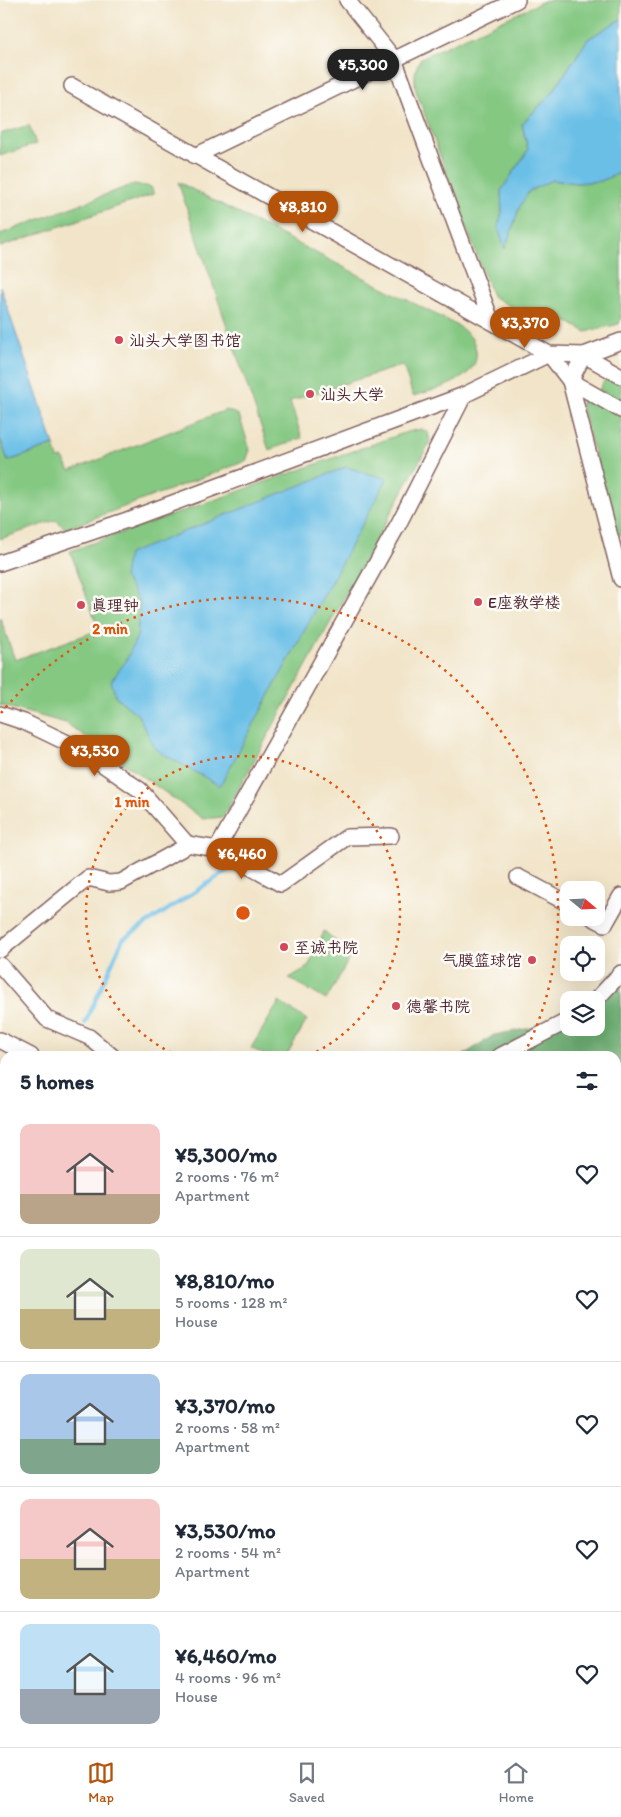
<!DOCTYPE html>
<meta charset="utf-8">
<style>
:root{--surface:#fff;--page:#f6f6f7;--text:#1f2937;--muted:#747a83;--line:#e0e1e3;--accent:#b45309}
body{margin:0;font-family:Itim,"LXGW WenKai TC",sans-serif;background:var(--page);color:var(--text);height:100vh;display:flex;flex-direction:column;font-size:19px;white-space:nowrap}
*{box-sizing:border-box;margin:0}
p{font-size:16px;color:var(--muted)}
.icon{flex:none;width:28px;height:28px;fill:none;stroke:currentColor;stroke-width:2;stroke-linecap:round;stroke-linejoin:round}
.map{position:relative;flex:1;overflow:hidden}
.sheet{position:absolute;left:0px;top:1051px;width:621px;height:696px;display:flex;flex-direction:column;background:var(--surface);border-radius:15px 15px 0 0;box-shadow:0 5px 20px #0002}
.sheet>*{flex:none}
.needle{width:32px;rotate:109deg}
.buttons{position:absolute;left:560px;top:881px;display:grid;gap:10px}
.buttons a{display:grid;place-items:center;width:45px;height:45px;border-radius:10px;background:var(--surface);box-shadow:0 5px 20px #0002;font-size:25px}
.price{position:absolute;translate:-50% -42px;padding:0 11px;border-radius:18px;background:var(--accent);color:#fff;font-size:16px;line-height:32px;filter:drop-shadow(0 1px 2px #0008)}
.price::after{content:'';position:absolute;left:50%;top:30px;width:15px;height:11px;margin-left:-8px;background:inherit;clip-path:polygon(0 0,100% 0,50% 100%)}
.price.current{background:#222;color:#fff}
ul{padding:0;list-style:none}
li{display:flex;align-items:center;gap:15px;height:125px;padding:0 20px}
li+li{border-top:1px solid var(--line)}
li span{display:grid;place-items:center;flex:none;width:140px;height:100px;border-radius:10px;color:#555}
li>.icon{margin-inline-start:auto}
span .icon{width:60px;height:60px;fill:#fffc;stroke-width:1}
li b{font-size:21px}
h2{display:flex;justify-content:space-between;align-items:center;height:60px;padding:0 20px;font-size:21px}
.dock{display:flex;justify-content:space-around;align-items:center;height:70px;border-top:1px solid var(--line);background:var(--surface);font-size:14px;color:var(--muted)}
.dock a{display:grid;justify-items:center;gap:2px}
.dock .current{color:var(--accent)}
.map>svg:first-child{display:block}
</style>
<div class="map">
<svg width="621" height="1747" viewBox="0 0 621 1747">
<rect width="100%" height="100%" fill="#fdfcf7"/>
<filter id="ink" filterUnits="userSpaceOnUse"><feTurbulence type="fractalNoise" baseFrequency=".02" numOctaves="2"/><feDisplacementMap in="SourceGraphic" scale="10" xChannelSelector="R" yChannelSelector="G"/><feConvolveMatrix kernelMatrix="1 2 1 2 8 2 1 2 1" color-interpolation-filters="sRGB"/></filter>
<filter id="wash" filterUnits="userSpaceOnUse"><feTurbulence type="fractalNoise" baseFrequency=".0096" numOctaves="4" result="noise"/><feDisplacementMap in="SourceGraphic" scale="20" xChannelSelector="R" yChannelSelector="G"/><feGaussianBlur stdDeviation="1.12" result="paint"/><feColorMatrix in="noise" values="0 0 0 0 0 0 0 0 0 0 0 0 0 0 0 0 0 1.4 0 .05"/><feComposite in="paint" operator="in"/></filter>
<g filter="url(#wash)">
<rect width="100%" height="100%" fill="#f1e4c8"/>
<g fill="#84c882" stroke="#677456">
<path d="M546 0H621V19L588 39 552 93 522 124 528 150 501 191 502 212 498 227 505 248 520 206 529 191 552 180 577 183 601 181 621 172V319L619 324 586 332 548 311 540 323 492 296 416 91C414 78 414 69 421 58Z"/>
<polygon points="29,125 36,144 0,156 0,134"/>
<path d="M178 182 460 327C464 331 471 336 473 341 490 378 437 389 413 396L403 365 290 401 302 438 269 450Z"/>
<polygon points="134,184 151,187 154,194 0,247 0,234"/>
<polygon points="607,376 621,383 621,402 599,390"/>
<polygon points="590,398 621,416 621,536 616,532 581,405 582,399"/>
<polygon points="226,410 239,415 250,450 246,461 65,529 56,520 0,539 0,438 8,461 54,445 58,459 63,458 70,471"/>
<polygon points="421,429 428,432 430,442 223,817 203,819 66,723 0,705 0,617 15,660 99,630 70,551 407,432"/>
<polygon points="324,931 352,954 326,1000 289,978 308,967"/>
<polygon points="279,1002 307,1020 286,1056 266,1056 251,1048"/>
</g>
<polygon fill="#6bac70" stroke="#5a664e" points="621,965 621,1747 0,1747 0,1249 5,1246 5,1742 616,1742 616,1056 462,1056 494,1035 536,1027 569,1008 569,1028 596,1028 596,1000 583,1000 592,995"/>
<g fill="#6abfe7" stroke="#5a6f89">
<polygon points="621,19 621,172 601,181 577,183 552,180 529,191 520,206 505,249 498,227 502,212 501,191 528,150 522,124 552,93 588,39"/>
<polygon points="0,286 54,445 8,461 0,438"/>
<polygon points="346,467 387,479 220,786 156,750 138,715 116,697 111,681 126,661 137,636 140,603 124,577 128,554"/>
</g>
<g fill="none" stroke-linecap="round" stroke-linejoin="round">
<polyline stroke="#6abfe7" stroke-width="4" points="85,1023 123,939 228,870"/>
</g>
</g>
<g filter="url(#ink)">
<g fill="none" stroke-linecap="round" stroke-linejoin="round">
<defs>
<g id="street">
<polyline points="347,0 394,59 491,320"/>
<polyline points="72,86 549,354 584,355 621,376"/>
<polyline points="195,156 517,0"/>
<polyline points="621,341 584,355 570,381 621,579"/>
<polyline points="0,563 127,520 464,395 549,354 570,381 621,410"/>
<polyline points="0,714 24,722 82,750 140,790 187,844"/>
<polyline points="217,849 281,884 347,837 391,836"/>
<polyline points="518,877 569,904"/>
<polyline points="593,918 605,924 621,896"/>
<polyline points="0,950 88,878 109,883 121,882 183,848 187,844 217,849 399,523 464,395"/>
<polyline points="0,965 47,1019 89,1037 112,1056"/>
<polyline points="596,1000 621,973"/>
<polyline points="0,1040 31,1056"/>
<polyline points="500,1056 569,1020"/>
<polyline points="0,1158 5,1153"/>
<polyline points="0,1174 5,1173"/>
</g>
</defs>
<use href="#street" stroke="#846462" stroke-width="18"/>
<use href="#street" stroke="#fff" stroke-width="15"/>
</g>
</g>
<g fill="none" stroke="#e0560e" stroke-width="2.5" stroke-dasharray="2.5 5">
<path d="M178 1056A157 157 0 1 1 308 1056"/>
<path d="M1 713A314 314 0 0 1 523 1056"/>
</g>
<g fill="#d1495b" stroke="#fdfcf7" stroke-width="2">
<circle cx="119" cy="340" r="5"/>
<circle cx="310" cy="394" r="5"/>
<circle cx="478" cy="602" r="5"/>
<circle cx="81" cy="605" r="5"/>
<circle cx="284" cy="947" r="5"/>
<circle cx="532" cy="960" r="5"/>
<circle cx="396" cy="1006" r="5"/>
</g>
<g text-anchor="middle" stroke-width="5" stroke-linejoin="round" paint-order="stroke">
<g font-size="16" fill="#4a1f2b" stroke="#fdfcf7" text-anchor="start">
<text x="129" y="346">汕头大学图书馆</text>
<text x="320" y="400">汕头大学</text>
<text x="488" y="608">E座教学楼</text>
<text x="91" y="611">真理钟</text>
<text x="294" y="953">至诚书院</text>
<text x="522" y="966" text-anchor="end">气膜篮球馆</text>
<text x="406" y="1012">德馨书院</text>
</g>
</g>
<circle cx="243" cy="913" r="8" fill="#e0560e" stroke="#fdfcf7" stroke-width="2.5"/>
<g font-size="15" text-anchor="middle" font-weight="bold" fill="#e0560e" stroke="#fdfcf7" stroke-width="5" stroke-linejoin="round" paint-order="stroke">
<text x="110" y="634">2 min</text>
<text x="132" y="807">1 min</text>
</g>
</svg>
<div class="buttons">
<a><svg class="needle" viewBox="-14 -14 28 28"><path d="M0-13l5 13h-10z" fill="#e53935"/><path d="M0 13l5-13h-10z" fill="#747a83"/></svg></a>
<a><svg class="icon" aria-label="locate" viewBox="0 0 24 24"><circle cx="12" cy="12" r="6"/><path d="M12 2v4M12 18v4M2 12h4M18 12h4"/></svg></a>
<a><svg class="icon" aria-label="layers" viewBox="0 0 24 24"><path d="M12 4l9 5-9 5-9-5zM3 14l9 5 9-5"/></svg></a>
</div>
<b class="price current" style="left:363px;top:91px">¥5,300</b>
<b class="price" style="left:303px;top:233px">¥8,810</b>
<b class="price" style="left:525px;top:349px">¥3,370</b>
<b class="price" style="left:95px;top:777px">¥3,530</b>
<b class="price" style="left:242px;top:880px">¥6,460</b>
<section class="sheet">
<h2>5 homes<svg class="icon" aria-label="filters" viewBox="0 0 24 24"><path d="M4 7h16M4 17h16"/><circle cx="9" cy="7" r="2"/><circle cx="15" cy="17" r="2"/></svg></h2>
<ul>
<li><span style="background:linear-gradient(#f6c9c9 70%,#b9a48a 0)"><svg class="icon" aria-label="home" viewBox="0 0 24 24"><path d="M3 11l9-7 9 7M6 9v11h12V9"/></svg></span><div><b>¥5,300/mo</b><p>2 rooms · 76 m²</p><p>Apartment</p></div><svg class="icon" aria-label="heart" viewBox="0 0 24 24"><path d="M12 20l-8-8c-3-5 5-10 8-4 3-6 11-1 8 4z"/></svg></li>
<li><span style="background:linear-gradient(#dfe7d0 60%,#c2b280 0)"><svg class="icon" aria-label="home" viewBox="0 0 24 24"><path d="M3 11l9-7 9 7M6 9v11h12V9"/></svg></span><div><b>¥8,810/mo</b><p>5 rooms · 128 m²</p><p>House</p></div><svg class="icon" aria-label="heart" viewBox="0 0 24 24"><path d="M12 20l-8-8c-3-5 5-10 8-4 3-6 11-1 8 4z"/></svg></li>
<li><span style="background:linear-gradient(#a9c7e8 65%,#7fa58c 0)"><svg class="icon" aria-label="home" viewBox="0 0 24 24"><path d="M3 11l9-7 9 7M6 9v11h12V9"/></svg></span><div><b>¥3,370/mo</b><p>2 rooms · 58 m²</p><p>Apartment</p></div><svg class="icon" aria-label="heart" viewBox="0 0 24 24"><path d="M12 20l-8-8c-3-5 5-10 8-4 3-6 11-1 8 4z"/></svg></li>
<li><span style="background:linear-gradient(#f6c9c9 60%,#c2b280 0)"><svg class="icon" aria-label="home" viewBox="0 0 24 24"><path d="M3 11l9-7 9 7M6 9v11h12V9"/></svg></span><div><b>¥3,530/mo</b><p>2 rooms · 54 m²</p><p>Apartment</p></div><svg class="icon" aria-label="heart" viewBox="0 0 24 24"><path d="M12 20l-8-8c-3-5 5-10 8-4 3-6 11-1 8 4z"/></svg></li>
<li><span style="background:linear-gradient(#bfe0f5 65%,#9aa5b1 0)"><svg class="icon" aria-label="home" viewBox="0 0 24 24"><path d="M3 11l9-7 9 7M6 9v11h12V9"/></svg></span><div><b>¥6,460/mo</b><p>4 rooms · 96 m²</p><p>House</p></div><svg class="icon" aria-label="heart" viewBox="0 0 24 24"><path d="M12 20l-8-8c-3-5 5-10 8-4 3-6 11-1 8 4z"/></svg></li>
</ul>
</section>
</div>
<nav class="dock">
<a class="current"><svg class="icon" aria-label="map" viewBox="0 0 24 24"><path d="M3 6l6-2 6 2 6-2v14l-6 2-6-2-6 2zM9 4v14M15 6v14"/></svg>Map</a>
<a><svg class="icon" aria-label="saved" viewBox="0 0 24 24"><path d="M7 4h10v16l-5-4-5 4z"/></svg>Saved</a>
<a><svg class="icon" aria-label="home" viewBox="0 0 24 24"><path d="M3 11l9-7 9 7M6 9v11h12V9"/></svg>Home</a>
</nav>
